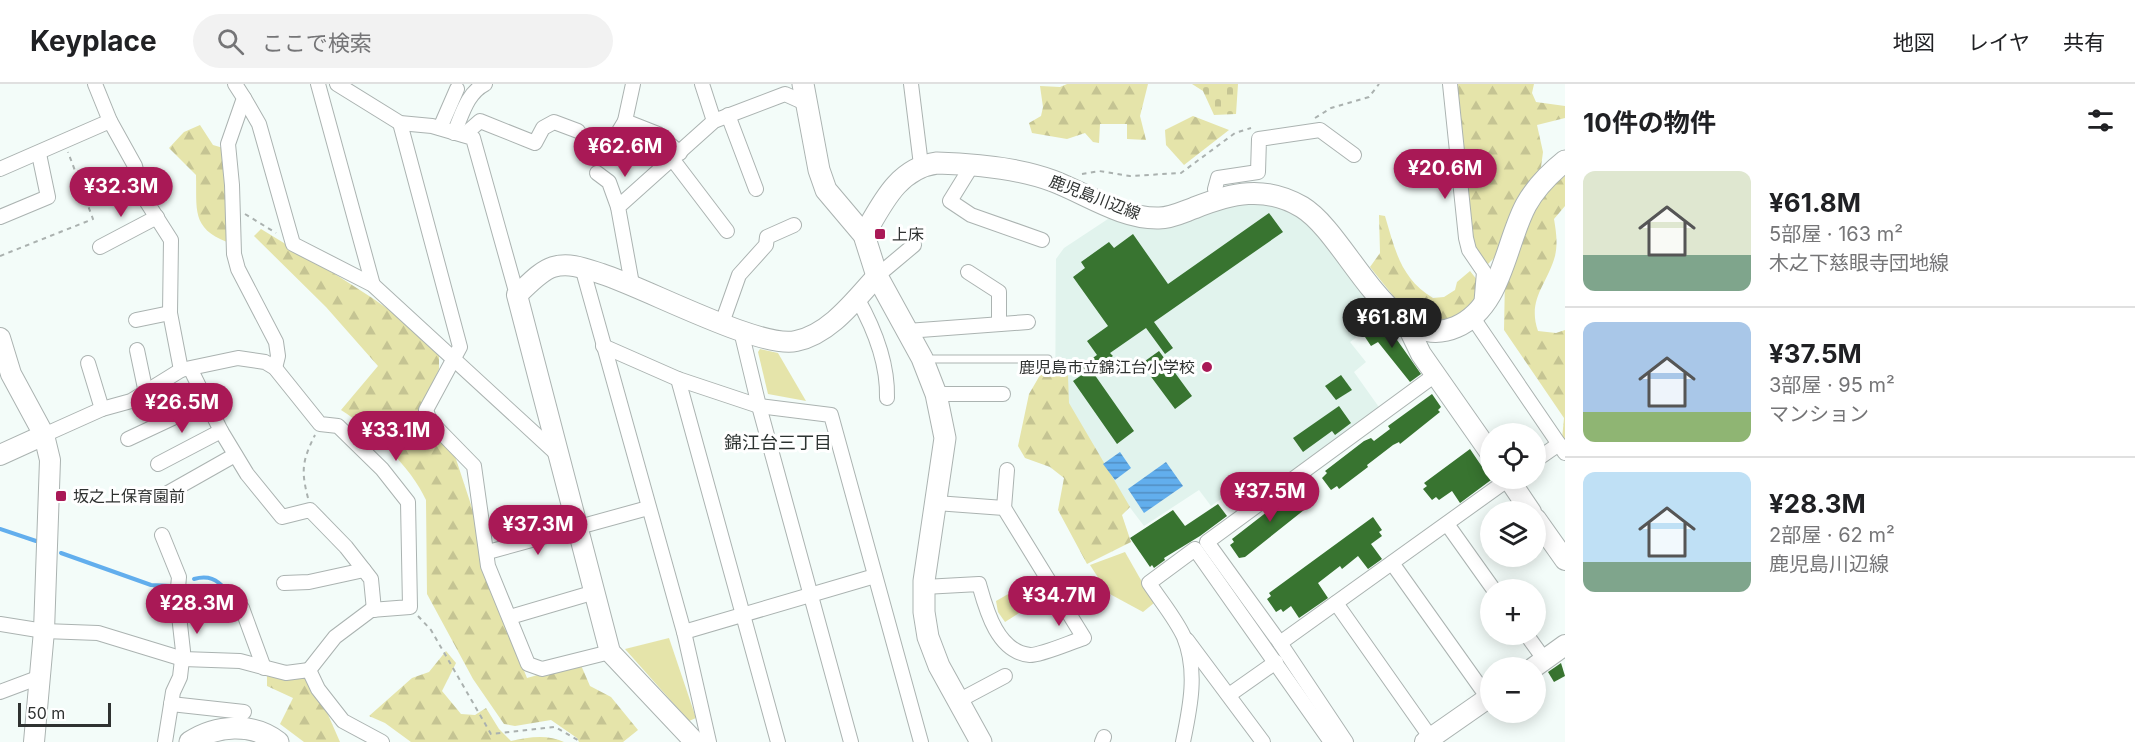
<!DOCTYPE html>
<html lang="ja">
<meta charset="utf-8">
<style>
:root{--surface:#fff;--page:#f2f2f2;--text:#202124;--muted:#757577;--line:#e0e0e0;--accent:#a91956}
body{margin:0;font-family:Inter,"Noto Sans JP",sans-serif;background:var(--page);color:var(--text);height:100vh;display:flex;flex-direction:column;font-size:22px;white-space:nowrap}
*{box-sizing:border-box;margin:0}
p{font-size:20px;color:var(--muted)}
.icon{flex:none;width:33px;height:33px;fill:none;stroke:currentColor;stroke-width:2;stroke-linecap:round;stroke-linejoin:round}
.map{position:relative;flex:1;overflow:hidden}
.sheet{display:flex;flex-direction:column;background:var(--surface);width:570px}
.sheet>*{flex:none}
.tools{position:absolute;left:1480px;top:339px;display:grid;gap:12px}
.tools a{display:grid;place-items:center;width:66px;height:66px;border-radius:50%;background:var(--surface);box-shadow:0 3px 15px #0003;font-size:30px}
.scale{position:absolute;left:18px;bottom:15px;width:93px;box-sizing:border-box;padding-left:6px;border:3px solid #2f3231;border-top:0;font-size:16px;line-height:21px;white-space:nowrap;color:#2f3231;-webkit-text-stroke:4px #fff;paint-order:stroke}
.price{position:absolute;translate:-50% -51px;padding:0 14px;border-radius:21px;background:var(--accent);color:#fff;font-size:20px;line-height:39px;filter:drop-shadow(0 2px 3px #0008)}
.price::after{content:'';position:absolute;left:50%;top:36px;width:18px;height:14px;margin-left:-9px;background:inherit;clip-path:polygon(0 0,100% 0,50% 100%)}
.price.selected{background:#222;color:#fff}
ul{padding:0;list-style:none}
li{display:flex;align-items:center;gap:18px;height:150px;padding:0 18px}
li+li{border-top:2px solid var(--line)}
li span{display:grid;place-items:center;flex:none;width:168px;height:120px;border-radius:12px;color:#555}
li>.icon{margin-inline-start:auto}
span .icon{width:72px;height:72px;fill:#fffc;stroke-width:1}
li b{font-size:26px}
h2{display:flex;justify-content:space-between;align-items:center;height:72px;padding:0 18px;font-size:26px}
header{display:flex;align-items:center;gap:36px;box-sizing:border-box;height:84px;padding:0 30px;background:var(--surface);border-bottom:2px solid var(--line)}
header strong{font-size:28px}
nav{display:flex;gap:33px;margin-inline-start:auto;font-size:21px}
.search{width:420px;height:54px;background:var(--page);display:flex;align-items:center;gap:15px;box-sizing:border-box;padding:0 21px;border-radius:33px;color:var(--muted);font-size:22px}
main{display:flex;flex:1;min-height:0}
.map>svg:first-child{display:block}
</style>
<header>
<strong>Keyplace</strong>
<div class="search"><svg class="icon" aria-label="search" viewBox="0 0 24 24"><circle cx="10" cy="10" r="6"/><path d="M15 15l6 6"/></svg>ここで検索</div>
<nav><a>地図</a><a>レイヤ</a><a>共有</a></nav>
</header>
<main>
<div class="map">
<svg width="1565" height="658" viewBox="0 0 1565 658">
<defs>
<pattern id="forest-firs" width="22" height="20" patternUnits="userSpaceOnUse" patternTransform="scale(1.5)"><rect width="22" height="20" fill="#e5e4aa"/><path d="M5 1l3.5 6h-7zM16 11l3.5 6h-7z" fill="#c5c493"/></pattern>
<pattern id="cemetery-stones" width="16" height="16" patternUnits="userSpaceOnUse" patternTransform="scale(1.5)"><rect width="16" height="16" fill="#e5e4aa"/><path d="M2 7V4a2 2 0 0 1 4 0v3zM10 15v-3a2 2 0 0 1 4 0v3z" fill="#c5c493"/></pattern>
<pattern id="water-rules" width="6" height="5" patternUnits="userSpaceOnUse" patternTransform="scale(1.5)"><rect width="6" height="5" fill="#62aeed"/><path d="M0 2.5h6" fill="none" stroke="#518ec1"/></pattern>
</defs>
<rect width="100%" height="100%" fill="#f3fcf9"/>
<polygon fill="#e1f3ed" points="1260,117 1301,132 1316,147 1384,233 1350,258 1366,278 1354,288 1381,326 1240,425 1228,410 1211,422 1199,406 1144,442 1097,380 1055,333 1056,175 1064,164 1114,131 1211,125"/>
<g fill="#e5e4aa">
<polygon points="760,265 778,269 806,317 768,310 758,268"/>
<polygon points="1125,468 1154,519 1143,528 1108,509 1090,481"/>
<polygon points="1019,504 1030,522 1005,538 998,528 996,517"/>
<polygon points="669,554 696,634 689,637 625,565"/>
</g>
<g fill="url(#forest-firs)">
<polygon points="1067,0 1148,0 1140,32 1146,56 1127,55 1127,40 1100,40 1099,59 1093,58 1085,49 1067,55 1032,49 1029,39 1041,32 1043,23 1040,2 1060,3"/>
<polygon points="1452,0 1534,0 1532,9 1536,18 1565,22 1565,34 1537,41 1543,68 1541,83 1523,114 1498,170 1488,180 1473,165"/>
<polygon points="1193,32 1229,46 1184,81 1166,61 1165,46"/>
<path d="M200 41 213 61 230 66 227 158C191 144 197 125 196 91L169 64 184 48Z"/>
<path d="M1565 85V122L1554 135C1556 147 1558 159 1555 172 1547 201 1527 215 1538 247L1556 249 1565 246V358L1562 355 1564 334 1504 246 1505 194 1537 115Z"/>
<path d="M1379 131 1385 132C1395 166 1401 195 1433 214L1444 213 1455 206 1457 198 1470 187 1478 197 1475 226 1428 241 1406 228 1370 183 1380 169Z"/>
<path d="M261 145C322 183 385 217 439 265V285L417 333 455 372 478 442 483 485 527 594 580 579 590 602 611 613 638 646 623 658H579L577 654 551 636 515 642 504 640 473 595 427 510 426 416C412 384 371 345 341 326L378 282 326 223 254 152Z"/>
<polygon points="1043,286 1063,286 1068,292 1069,319 1130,423 1122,431 1131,458 1087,480 1058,426 1064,394 1050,383 1025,374 1018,362 1029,310"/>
<path d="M446 567 456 579 442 607 461 630 475 631 486 624 499 645 511 657C528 653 548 650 564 658H411L385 639 369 632 412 594 429 588Z"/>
<polygon points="267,581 312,594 340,658 304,658 280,640 293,614 267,602"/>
</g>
<polygon fill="url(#cemetery-stones)" points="1192,0 1238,0 1236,30 1214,31 1203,7"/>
<g fill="url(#water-rules)">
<polygon points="1120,368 1131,384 1115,396 1103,380"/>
<polygon points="1166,378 1183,402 1144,429 1128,405"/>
</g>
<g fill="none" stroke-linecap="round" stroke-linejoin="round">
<g stroke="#62aeed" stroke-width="4">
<polyline points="0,445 36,457"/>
<polyline points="61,469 151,501 171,502"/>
<path d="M194 495C208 491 217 495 226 506"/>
</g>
</g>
<g fill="#387430">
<polygon points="1269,129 1283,148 1154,238 1173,264 1165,270 1146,244 1110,269 1113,272 1092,287 1134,347 1117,360 1073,297 1083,290 1078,284 1097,271 1087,257 1108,242 1073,193 1085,184 1081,178 1109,158 1114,164 1133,150 1168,200"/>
<polygon points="1383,236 1421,290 1410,298 1378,258 1371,262 1363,250"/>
<polygon points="1159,267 1192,312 1175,325 1149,290 1152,287 1145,277"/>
<polygon points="1341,291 1352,306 1336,316 1325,302"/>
<polygon points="1432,310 1441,323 1438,326 1440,328 1400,360 1399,358 1393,361 1367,381 1368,383 1339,405 1337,402 1331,406 1322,394 1327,389 1325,387 1364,357 1371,354 1374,357 1390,345 1388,342"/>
<polygon points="1339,322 1351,339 1335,351 1332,347 1303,368 1293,354"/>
<polygon points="1470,365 1491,396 1460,419 1452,407 1439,416 1436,413 1432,416 1423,405 1427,402 1424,399"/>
<polygon points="1299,403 1309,416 1307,418 1309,422 1245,473 1239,474 1230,461 1234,458 1232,455"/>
<polygon points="1218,420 1227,432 1200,452 1164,474 1165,476 1154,484 1152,481 1150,483 1130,454 1173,426 1185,442"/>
<polygon points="1373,433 1382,446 1379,448 1382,452 1371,460 1382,475 1368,485 1358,472 1342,485 1340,482 1318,499 1328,514 1299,534 1291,522 1283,528 1281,525 1276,528 1267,515 1271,512 1269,509"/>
<polygon points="1561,579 1565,592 1554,598 1548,588"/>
</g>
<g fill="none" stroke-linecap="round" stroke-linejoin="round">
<defs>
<polyline id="lane" points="925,275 1048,275"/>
<g id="street">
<polyline points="95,0 110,37"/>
<polyline points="235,0 244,14 228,60 232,101 234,170 238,185 276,258 278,272 275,284"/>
<polyline points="318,0 373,201"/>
<polyline points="337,0 400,39 432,42 473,54 517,211"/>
<polyline points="633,0 625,37 658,50 680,69"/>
<polyline points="702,0 714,37"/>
<polyline points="911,0 921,81"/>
<polyline points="1450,0 1466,154 1469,166 1484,188 1481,223"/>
<polyline points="244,14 259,40 293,160 373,201 557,370"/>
<polyline points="728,31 756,105"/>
<polyline points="400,39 460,263 426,326 430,337 474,382 488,482 528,580 542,585 610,568"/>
<polyline points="440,44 457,5"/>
<path d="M454 49C462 31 467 9 485 0"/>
<polyline points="464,51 480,37 535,59 543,44 554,38 578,47"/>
<polyline points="616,52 625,37"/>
<polyline points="673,76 727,147"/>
<polyline points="971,83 950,117 971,131 1042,156"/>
<polyline points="0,85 110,37 135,82 143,112 171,156 170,229 181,286"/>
<polyline points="597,89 609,98 618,123"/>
<polyline points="1218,115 1215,105 1218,94 1258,88 1259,55 1320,46 1354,71"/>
<polyline points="0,133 48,113 39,70"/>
<polyline points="100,163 157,133"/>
<polyline points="582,183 684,548 709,658"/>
<polyline points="968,188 999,208 999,240"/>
<polyline points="877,192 914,161"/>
<polyline points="632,200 618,123 714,37 785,10 805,19"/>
<path d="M857 214C874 244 888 279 887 314"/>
<polyline points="1473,234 1565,369"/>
<polyline points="136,236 170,229"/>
<polyline points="722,239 739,191 766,161 767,153 794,141"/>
<polyline points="741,247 759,322 851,658"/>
<polyline points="907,247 1028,238"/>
<polyline points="603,262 678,295 759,322 831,331 921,658"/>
<polyline points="137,266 146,309"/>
<polyline points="88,279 102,325"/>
<polyline points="191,286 221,347 247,390 282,433 310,426 346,463 371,495 374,526"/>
<polyline points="678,295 778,658"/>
<polyline points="936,310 1003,310"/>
<polyline points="44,351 102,325 131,317 181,286 238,274 265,278 275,284 320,340 338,342 382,385 408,418 410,523 371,526 335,553 309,586"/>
<polyline points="128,355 207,318"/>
<polyline points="1536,376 1559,360"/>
<polyline points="158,380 221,347"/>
<polyline points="166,410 235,371"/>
<polyline points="1004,424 1007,386"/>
<polyline points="1447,440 1494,506"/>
<polyline points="162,451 179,493 177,514 183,567 180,593 173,608 165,658"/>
<polyline points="488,468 648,424"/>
<polyline points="1392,479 1488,614"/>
<polyline points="284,499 309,498 364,486"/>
<path d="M924 503 979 500C986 525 997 568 1030 571 1042 571 1071 558 1084 554L1004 424 936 419"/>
<polyline points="1336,519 1431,654"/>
<polyline points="242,524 264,584"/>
<polyline points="510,533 595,508"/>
<polyline points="0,540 44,547 98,549 183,575 240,577 286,589 309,586 318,605 343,637 382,658"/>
<polyline points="684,548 875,492"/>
<polyline points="1526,550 1544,575"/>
<polyline points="1187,556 1263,658"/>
<polyline points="1280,559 1510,394"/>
<polyline points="0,608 40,593"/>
<polyline points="1229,611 1276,578"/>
<polyline points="958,617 1005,592"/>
<polyline points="171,620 244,628"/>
<polyline points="1102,658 1104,653"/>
<path d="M1183 658C1190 624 1198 587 1184 553 1176 535 1160 516 1149 499L1195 465 1331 658"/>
<polyline points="1346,658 1280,559 1207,458 1435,291"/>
</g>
<g id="secondary">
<polyline points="1406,239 1421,270 1491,370"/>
<polyline points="0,254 11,290 44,351 50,376 44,547 34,658"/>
<polyline points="0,371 44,351"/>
<polyline points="1508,394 1531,428"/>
<polyline points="1536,435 1565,476"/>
<polyline points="1533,584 1565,561"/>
<path d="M695 658 610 568 517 211C527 202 540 187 553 183 570 178 586 185 602 190 646 204 759 265 796 257 830 250 855 216 877 192"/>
<polyline points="1425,658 1491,612"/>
</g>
<g id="primary">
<polyline points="803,0 819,86 826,106 864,151 877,192 922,274 936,310 945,354 924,497 924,528 928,553 939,582 981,658"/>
<path d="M864 151C882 120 898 84 937 79 974 80 1018 84 1053 97 1087 110 1122 135 1159 134 1171 134 1183 128 1194 124 1231 109 1265 101 1302 123 1348 151 1390 272 1456 243 1502 223 1505 160 1526 121 1536 103 1550 89 1565 77"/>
<path d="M190 658C216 641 252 638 278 658"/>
</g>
</defs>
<use href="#lane" stroke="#abb3b1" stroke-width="9"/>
<use href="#street" stroke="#abb3b1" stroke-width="16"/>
<use href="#secondary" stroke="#abb3b1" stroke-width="22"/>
<use href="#primary" stroke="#abb3b1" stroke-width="23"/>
<g stroke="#aab1af" stroke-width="2" stroke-dasharray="4.5 4.5" stroke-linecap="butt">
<polyline points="1315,34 1331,24 1369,13 1379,0"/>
<polyline points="1082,90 1099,87 1130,92 1181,89 1235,49 1251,44"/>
<polyline points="245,130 276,149"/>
<polyline points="0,172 93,135 68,68"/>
<path d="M308 414C301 387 302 377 315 351"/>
<polyline points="418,532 431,546 491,650 555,643 581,658"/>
</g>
<use href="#lane" stroke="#fff" stroke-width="7"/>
<use href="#street" stroke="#fff" stroke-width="14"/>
<use href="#secondary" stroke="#fff" stroke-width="20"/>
<use href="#primary" stroke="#fff" stroke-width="21"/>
</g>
<g fill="#a91956" stroke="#fff" stroke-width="2">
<rect x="874" y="144" width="12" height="12" rx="3"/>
<circle cx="1207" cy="283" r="6"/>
<rect x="55" y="406" width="12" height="12" rx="3"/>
</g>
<g text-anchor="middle" stroke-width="6" stroke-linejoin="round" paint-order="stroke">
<g font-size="16" fill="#2f3231" stroke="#fff">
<text transform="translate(1095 113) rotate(21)" y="6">鹿児島川辺線</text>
</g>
<g font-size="16" fill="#2f3231" stroke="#fff" text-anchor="start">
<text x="892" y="156">上床</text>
<text x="1195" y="289" text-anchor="end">鹿児島市立錦江台小学校</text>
<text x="73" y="418">坂之上保育園前</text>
</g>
<g font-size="18" fill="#2c3331" stroke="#fff">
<text x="778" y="365">錦江台三丁目</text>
</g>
</g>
</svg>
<div class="tools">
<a><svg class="icon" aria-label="locate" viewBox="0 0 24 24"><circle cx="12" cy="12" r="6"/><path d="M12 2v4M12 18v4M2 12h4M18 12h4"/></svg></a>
<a><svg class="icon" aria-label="layers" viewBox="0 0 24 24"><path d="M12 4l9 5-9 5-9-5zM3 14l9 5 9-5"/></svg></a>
<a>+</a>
<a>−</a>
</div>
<div class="scale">50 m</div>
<b class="price" style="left:625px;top:94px">¥62.6M</b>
<b class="price" style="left:1445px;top:116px">¥20.6M</b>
<b class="price" style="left:121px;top:134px">¥32.3M</b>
<b class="price selected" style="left:1392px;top:265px">¥61.8M</b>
<b class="price" style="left:182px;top:350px">¥26.5M</b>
<b class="price" style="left:396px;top:378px">¥33.1M</b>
<b class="price" style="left:1270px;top:439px">¥37.5M</b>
<b class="price" style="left:538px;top:472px">¥37.3M</b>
<b class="price" style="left:1059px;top:543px">¥34.7M</b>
<b class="price" style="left:197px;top:551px">¥28.3M</b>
</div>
<section class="sheet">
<h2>10件の物件<svg class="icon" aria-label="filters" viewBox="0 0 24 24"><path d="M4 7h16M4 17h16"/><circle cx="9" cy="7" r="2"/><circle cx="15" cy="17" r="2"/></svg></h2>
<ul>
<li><span style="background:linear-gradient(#dfe7d0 70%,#7fa58c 0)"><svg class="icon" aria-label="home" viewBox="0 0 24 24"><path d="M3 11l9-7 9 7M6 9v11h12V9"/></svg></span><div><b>¥61.8M</b><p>5部屋 · 163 m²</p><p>木之下慈眼寺団地線</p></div></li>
<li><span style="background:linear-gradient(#a9c7e8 75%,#8fb573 0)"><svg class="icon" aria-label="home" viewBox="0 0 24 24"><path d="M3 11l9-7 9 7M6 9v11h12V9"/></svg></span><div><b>¥37.5M</b><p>3部屋 · 95 m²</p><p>マンション</p></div></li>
<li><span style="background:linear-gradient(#bfe0f5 75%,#7fa58c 0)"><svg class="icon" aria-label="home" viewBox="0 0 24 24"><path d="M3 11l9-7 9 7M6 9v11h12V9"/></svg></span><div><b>¥28.3M</b><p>2部屋 · 62 m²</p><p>鹿児島川辺線</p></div></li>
</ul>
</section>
</main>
